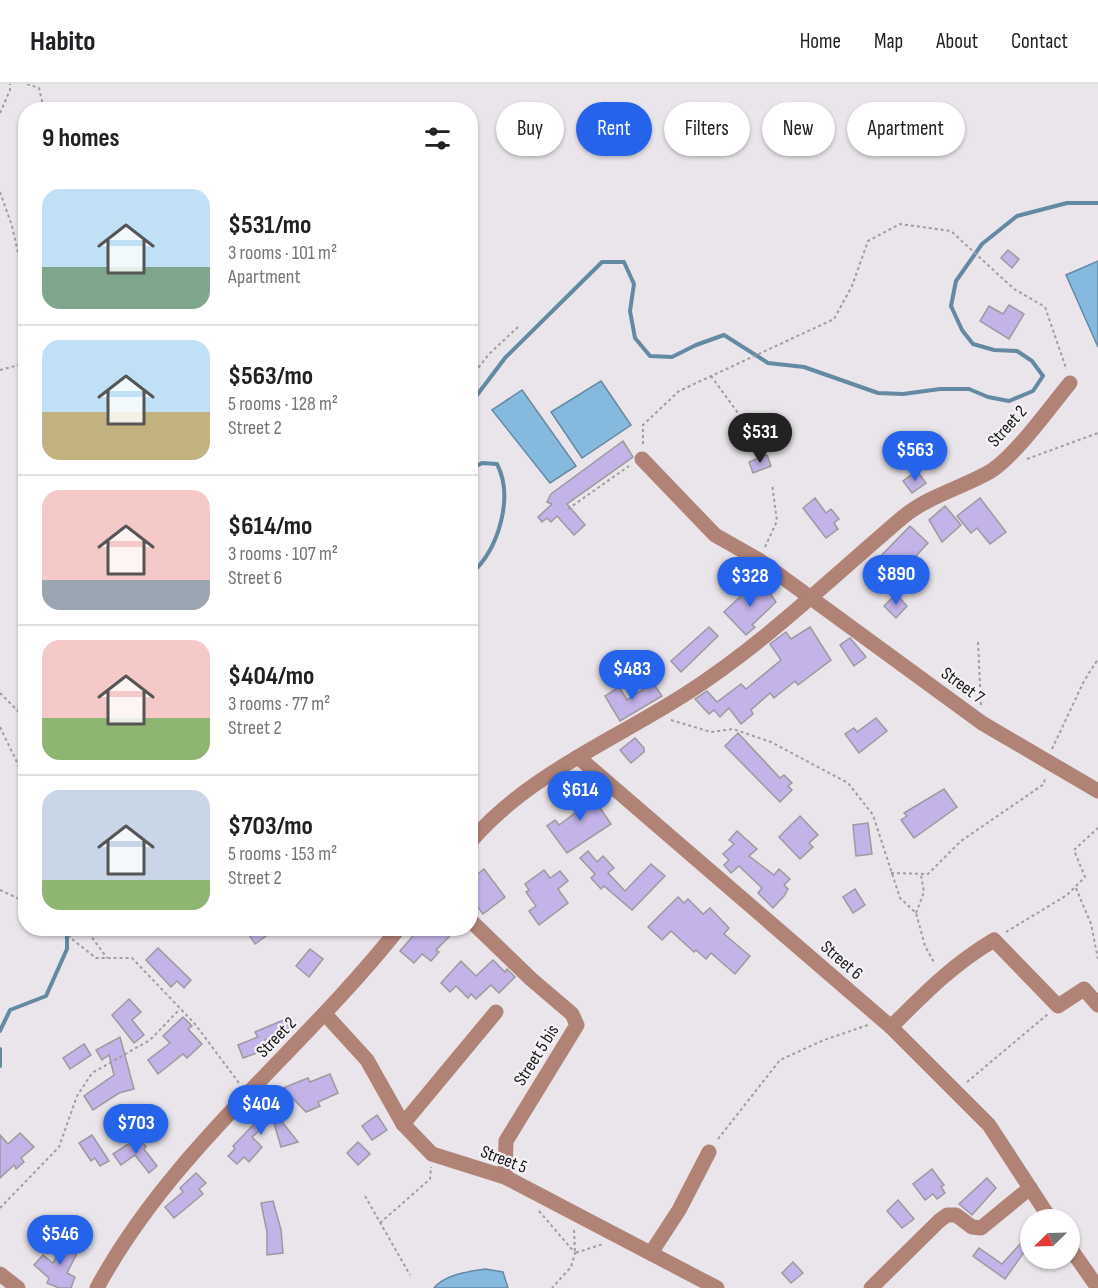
<!DOCTYPE html>
<meta charset="utf-8">
<style>
:root{--surface:#fff;--page:#f2f2f2;--text:#202124;--muted:#757577;--line:#e0e0e0;--accent:#2563eb}
body{margin:0;font-family:"Sofia Sans Condensed",sans-serif;background:var(--page);color:var(--text);height:100vh;display:flex;flex-direction:column;font-size:22px;white-space:nowrap}
*{box-sizing:border-box;margin:0}
p{font-size:20px;color:var(--muted)}
.icon{flex:none;width:33px;height:33px;fill:none;stroke:currentColor;stroke-width:2;stroke-linecap:round;stroke-linejoin:round}
.map{position:relative;flex:1;overflow:hidden}
.panel{position:absolute;left:18px;top:18px;width:460px;height:834px;display:flex;flex-direction:column;background:var(--surface);border-radius:24px;box-shadow:0 2px 4px #0004}
.panel>*{flex:none}
.banner{position:absolute;left:496px;top:18px;width:512px;height:54px;display:flex;gap:12px}
.needle{width:39px;rotate:247deg}
.fabs{position:absolute;left:1020px;top:1125px;display:grid;gap:12px}
.fabs a{display:grid;place-items:center;width:60px;height:60px;border-radius:50%;background:var(--surface);box-shadow:0 2px 4px #0004;font-size:30px}
.price{position:absolute;translate:-50% -51px;padding:0 14px;border-radius:21px;background:var(--accent);color:#fff;font-size:20px;line-height:39px;filter:drop-shadow(0 2px 3px #0008)}
.price::after{content:'';position:absolute;left:50%;top:36px;width:18px;height:14px;margin-left:-9px;background:inherit;clip-path:polygon(0 0,100% 0,50% 100%)}
.price.on{background:#222;color:#fff}
ul{padding:0;list-style:none}
li{display:flex;align-items:center;gap:18px;height:150px;padding:0 24px}
li+li{border-top:2px solid var(--line)}
li span{display:grid;place-items:center;flex:none;width:168px;height:120px;border-radius:18px;color:#555}
li>.icon{margin-inline-start:auto}
span .icon{width:72px;height:72px;fill:#fffc;stroke-width:1}
li b{font-size:26px}
h2{display:flex;justify-content:space-between;align-items:center;height:72px;padding:0 24px;font-size:26px}
.chip{padding:0 21px;border-radius:27px;background:var(--surface);box-shadow:0 2px 4px #0004;font-size:21px;line-height:54px}
.chip.on{background:var(--accent);color:#fff}
header{display:flex;align-items:center;gap:36px;box-sizing:border-box;height:84px;padding:0 30px;background:var(--surface);border-bottom:2px solid var(--line)}
header strong{font-size:28px}
nav{display:flex;gap:33px;margin-inline-start:auto;font-size:21px}
.map>svg:first-child{display:block}
</style>
<header>
<strong>Habito</strong>
<nav><a>Home</a><a>Map</a><a>About</a><a>Contact</a></nav>
</header>
<div class="map">
<svg width="1098" height="1204" viewBox="0 0 1098 1204">
<rect width="100%" height="100%" fill="#e9e5ea"/>
<g fill="#85bade" stroke="#6489a3" stroke-width="1.5">
<polygon points="1098,177 1098,263 1066,191"/>
<polygon points="601,297 631,341 582,374 551,328"/>
<polygon points="522,306 576,382 550,399 492,326"/>
<path d="M485 1185 503 1188 508 1204H434C445 1190 468 1188 485 1185Z"/>
</g>
<g fill="none" stroke-linecap="round" stroke-linejoin="round">
<g stroke="#6489a3" stroke-width="4">
<polyline points="471,319 505,274 602,178 624,178 634,200 630,227 635,254 650,272 672,273 696,261 724,251 768,279 804,283 878,309 903,310 940,305 969,305 988,313 1009,317 1033,307 1043,292 1032,277 1017,267 994,266 973,260 962,246 951,222 956,197 982,160 1017,132 1067,119 1098,119"/>
<path d="M471 385 482 379 497 380C514 413 499 465 471 490"/>
<polyline points="0,947 10,926 46,912 67,865 67,853 78,844"/>
<polyline points="0,965 0,982"/>
</g>
</g>
<g fill="#c3b3e8" stroke="#9b9a9e" stroke-width="1.5">
<polygon points="1008,166 1019,175 1012,184 1001,174"/>
<polygon points="1009,221 1024,230 1009,255 980,237 989,222 1003,230"/>
<polygon points="623,357 633,373 567,420 585,441 574,451 557,432 551,438 547,434 542,438 538,433 552,420 547,418 551,410"/>
<polygon points="767,371 771,382 753,389 749,378"/>
<polygon points="917,387 926,399 912,409 903,397"/>
<polygon points="815,414 826,429 831,425 839,435 834,439 838,445 826,454 803,424"/>
<polygon points="980,414 1006,448 990,460 977,444 971,449 957,432"/>
<polygon points="945,422 961,441 942,458 929,436"/>
<polygon points="910,442 928,459 892,498 874,482 876,477"/>
<polygon points="751,498 759,509 766,504 776,518 752,541 755,543 746,551 724,528 743,510 740,506"/>
<polygon points="896,510 907,522 896,534 884,522"/>
<polygon points="709,543 718,552 681,588 671,577"/>
<polygon points="810,543 831,576 798,601 795,597 774,614 770,609 751,626 753,630 741,640 729,624 720,633 714,626 709,630 695,615 707,607 717,618 741,600 746,605 781,576 770,560 786,548 791,555"/>
<polygon points="850,554 866,573 854,582 840,561"/>
<polygon points="653,599 662,612 620,637 605,612 619,603 627,616"/>
<polygon points="876,634 887,647 859,669 845,650 854,644 857,648"/>
<polygon points="738,649 780,694 784,691 792,699 788,702 792,706 780,718 725,662"/>
<polygon points="635,654 644,664 644,668 631,679 620,666"/>
<polygon points="585,702 611,740 567,769 547,742 555,736 559,741 579,726 569,714"/>
<polygon points="944,705 957,723 914,754 901,736 907,732 904,729"/>
<polygon points="800,732 818,751 809,759 813,763 800,775 779,753"/>
<polygon points="868,739 872,770 856,772 853,741"/>
<polygon points="737,747 757,765 749,772 774,791 779,785 790,795 784,801 788,805 784,812 773,824 758,809 762,804 739,782 731,789 724,781 729,776 723,770 734,760 729,756"/>
<polygon points="588,767 597,778 603,772 614,784 608,789 625,807 651,780 665,792 632,826 604,802 601,805 591,794 595,790 580,774"/>
<polygon points="484,785 505,813 483,830 471,814 471,795"/>
<polygon points="544,786 550,794 560,787 568,797 558,805 568,819 539,841 529,827 536,822 526,808 529,806 525,800"/>
<polygon points="855,805 865,821 853,829 843,813"/>
<polygon points="678,813 684,819 688,815 703,830 710,824 729,844 724,850 750,872 735,890 711,869 706,875 696,866 694,868 671,847 662,856 648,843"/>
<polygon points="259,844 277,844 255,860 249,851"/>
<polygon points="420,844 441,844 449,853 436,866 439,868 431,877 422,870 414,879 400,867"/>
<polygon points="158,864 191,896 184,904 177,897 171,903 146,876"/>
<polygon points="310,865 323,875 309,893 296,882"/>
<polygon points="493,876 505,888 507,885 515,893 499,909 491,901 476,915 471,910 468,914 456,902 450,908 441,899 461,877 476,892"/>
<polygon points="129,915 141,928 132,936 144,951 134,959 112,931"/>
<polygon points="183,933 192,942 188,945 202,960 187,974 183,970 158,990 148,976 170,959 163,952"/>
<polygon points="286,935 290,946 265,956 268,965 243,974 238,961 258,953 255,948"/>
<polygon points="120,953 134,1005 119,1009 93,1026 84,1012 114,991 109,971 102,976 96,966"/>
<polygon points="84,960 91,971 70,985 63,974"/>
<polygon points="330,990 338,1009 318,1018 320,1022 306,1028 283,1004 308,994 310,998"/>
<polygon points="268,1020 298,1058 281,1063 273,1036 252,1053 262,1063 249,1078 244,1073 237,1080 228,1072 235,1065 233,1062 257,1037 253,1032"/>
<polygon points="147,1024 153,1034 142,1040 136,1029"/>
<polygon points="377,1031 387,1046 372,1056 362,1042"/>
<polygon points="20,1049 34,1063 21,1074 24,1078 16,1085 14,1081 0,1094 0,1051 8,1060"/>
<polygon points="92,1051 109,1077 100,1082 95,1074 91,1077 79,1059"/>
<polygon points="139,1053 146,1063 144,1065 157,1082 149,1089 135,1071 121,1081 113,1070"/>
<polygon points="358,1058 370,1070 358,1081 347,1069"/>
<polygon points="932,1085 944,1101 941,1103 945,1109 937,1115 933,1110 925,1116 913,1100"/>
<polygon points="196,1089 206,1099 199,1105 203,1110 174,1134 165,1123 183,1108 180,1104"/>
<polygon points="987,1094 996,1104 972,1131 959,1120"/>
<polygon points="898,1116 914,1135 902,1144 887,1127"/>
<polygon points="273,1117 281,1146 283,1169 267,1171 267,1148 261,1119"/>
<polygon points="65,1156 80,1163 67,1189 75,1193 71,1204 59,1204 47,1199 49,1194 34,1181 43,1171 53,1179"/>
<polygon points="1021,1159 1027,1164 1005,1195 973,1172 979,1164 1002,1180"/>
<polygon points="793,1178 803,1189 791,1199 782,1189"/>
</g>
<g fill="none" stroke-linecap="round" stroke-linejoin="round">
<g stroke="#9f9da0" stroke-width="2" stroke-dasharray="3 3" stroke-linecap="butt">
<polyline points="27,0 39,4 44,26"/>
<polyline points="0,29 10,6 10,0"/>
<polyline points="0,108 12,142 26,203"/>
<polyline points="0,286 26,279"/>
<polyline points="711,292 752,348"/>
<polyline points="471,293 489,270 518,243"/>
<polyline points="643,360 643,341 679,307 834,235 852,202 868,157 900,140 951,147 1014,205 1045,223 1066,284"/>
<polyline points="1027,375 1098,349"/>
<polyline points="568,425 629,382"/>
<polyline points="765,463 777,437 772,400"/>
<polyline points="978,558 981,622"/>
<polyline points="0,609 26,635"/>
<polyline points="671,636 711,648 733,645 771,658 848,699 873,731 900,814 916,829 925,862 935,880"/>
<polyline points="0,643 26,697"/>
<polyline points="1052,665 1084,597 1098,575"/>
<polyline points="891,789 928,790 961,757 1044,700 1045,693"/>
<polyline points="1076,804 1091,840 1098,875"/>
<polyline points="0,806 26,818"/>
<polyline points="916,829 924,808 921,791"/>
<polyline points="58,844 96,874 132,874 195,940 239,999"/>
<polyline points="85,844 107,874"/>
<polyline points="1006,848 1067,811 1085,793 1074,766 1098,744"/>
<polyline points="967,998 1048,930"/>
<polyline points="718,1055 780,976 824,956 868,941"/>
<polyline points="365,1112 410,1191"/>
<polyline points="0,1124 59,1063 77,1012 92,989 150,956 180,925"/>
<polyline points="539,1127 575,1169 571,1183 552,1204"/>
<polyline points="380,1139 430,1095 431,1083"/>
<polyline points="574,1146 575,1169 603,1160"/>
</g>
<g stroke="#b18376" stroke-width="15">
<polyline points="642,375 715,451 759,476 982,639 1098,707"/>
<polyline points="578,673 891,943 989,1041 1051,1136"/>
<path d="M471 757C528 691 612 657 684 611 764 560 831 494 903 433 930 411 962 404 991 387 1016 371 1050 323 1070 299"/>
<polyline points="471,837 531,895 572,930 577,941 506,1057 505,1093"/>
<polyline points="325,930 367,976 403,1040 432,1070 505,1093 717,1204"/>
<path d="M891 943C925 909 952 881 994 856L1058 922 1084 905 1098 921"/>
<polyline points="403,1040 496,928"/>
<polyline points="1070,1164 1098,1204"/>
<polyline points="651,1169 679,1126 709,1068"/>
<polyline points="0,1190 18,1204"/>
<path d="M97 1204C172 1065 302 967 399 844"/>
<polyline points="871,1204 939,1137 947,1131 956,1131 972,1143 981,1144 1030,1104"/>
</g>
</g>
<g text-anchor="middle" stroke-width="4.5" stroke-linejoin="round" paint-order="stroke">
<g font-size="18" fill="#181718" stroke="#f6f3f7">
<text transform="translate(1007 342) rotate(-48)" y="6">Street 2</text>
<text transform="translate(963 601) rotate(36)" y="6">Street 7</text>
<text transform="translate(842 876) rotate(41)" y="6">Street 6</text>
<text transform="translate(276 953) rotate(-46)" y="6">Street 2</text>
<text transform="translate(536 971) rotate(-58)" y="6">Street 5 bis</text>
<text transform="translate(504 1075) rotate(21)" y="6">Street 5</text>
</g>
</g>
</svg>
<div class="fabs">
<a><svg class="needle" viewBox="-14 -14 28 28"><path d="M0-13l5 13h-10z" fill="#e53935"/><path d="M0 13l5-13h-10z" fill="#757577"/></svg></a>
</div>
<b class="price on" style="left:760px;top:380px">$531</b>
<b class="price" style="left:915px;top:398px">$563</b>
<b class="price" style="left:896px;top:522px">$890</b>
<b class="price" style="left:750px;top:524px">$328</b>
<b class="price" style="left:632px;top:617px">$483</b>
<b class="price" style="left:580px;top:738px">$614</b>
<b class="price" style="left:261px;top:1052px">$404</b>
<b class="price" style="left:136px;top:1071px">$703</b>
<b class="price" style="left:60px;top:1182px">$546</b>
<div class="banner">
<a class="chip">Buy</a>
<a class="chip on">Rent</a>
<a class="chip">Filters</a>
<a class="chip">New</a>
<a class="chip">Apartment</a>
</div>
<section class="panel">
<h2>9 homes<svg class="icon" aria-label="filters" viewBox="0 0 24 24"><path d="M4 7h16M4 17h16"/><circle cx="9" cy="7" r="2"/><circle cx="15" cy="17" r="2"/></svg></h2>
<ul>
<li><span style="background:linear-gradient(#bfe0f5 65%,#7fa58c 0)"><svg class="icon" aria-label="home" viewBox="0 0 24 24"><path d="M3 11l9-7 9 7M6 9v11h12V9"/></svg></span><div><b>$531/mo</b><p>3 rooms · 101 m²</p><p>Apartment</p></div></li>
<li><span style="background:linear-gradient(#bfe0f5 60%,#c2b280 0)"><svg class="icon" aria-label="home" viewBox="0 0 24 24"><path d="M3 11l9-7 9 7M6 9v11h12V9"/></svg></span><div><b>$563/mo</b><p>5 rooms · 128 m²</p><p>Street 2</p></div></li>
<li><span style="background:linear-gradient(#f6c9c9 75%,#9aa5b1 0)"><svg class="icon" aria-label="home" viewBox="0 0 24 24"><path d="M3 11l9-7 9 7M6 9v11h12V9"/></svg></span><div><b>$614/mo</b><p>3 rooms · 107 m²</p><p>Street 6</p></div></li>
<li><span style="background:linear-gradient(#f6c9c9 65%,#8fb573 0)"><svg class="icon" aria-label="home" viewBox="0 0 24 24"><path d="M3 11l9-7 9 7M6 9v11h12V9"/></svg></span><div><b>$404/mo</b><p>3 rooms · 77 m²</p><p>Street 2</p></div></li>
<li><span style="background:linear-gradient(#c9d6e8 75%,#8fb573 0)"><svg class="icon" aria-label="home" viewBox="0 0 24 24"><path d="M3 11l9-7 9 7M6 9v11h12V9"/></svg></span><div><b>$703/mo</b><p>5 rooms · 153 m²</p><p>Street 2</p></div></li>
</ul>
</section>
</div>
